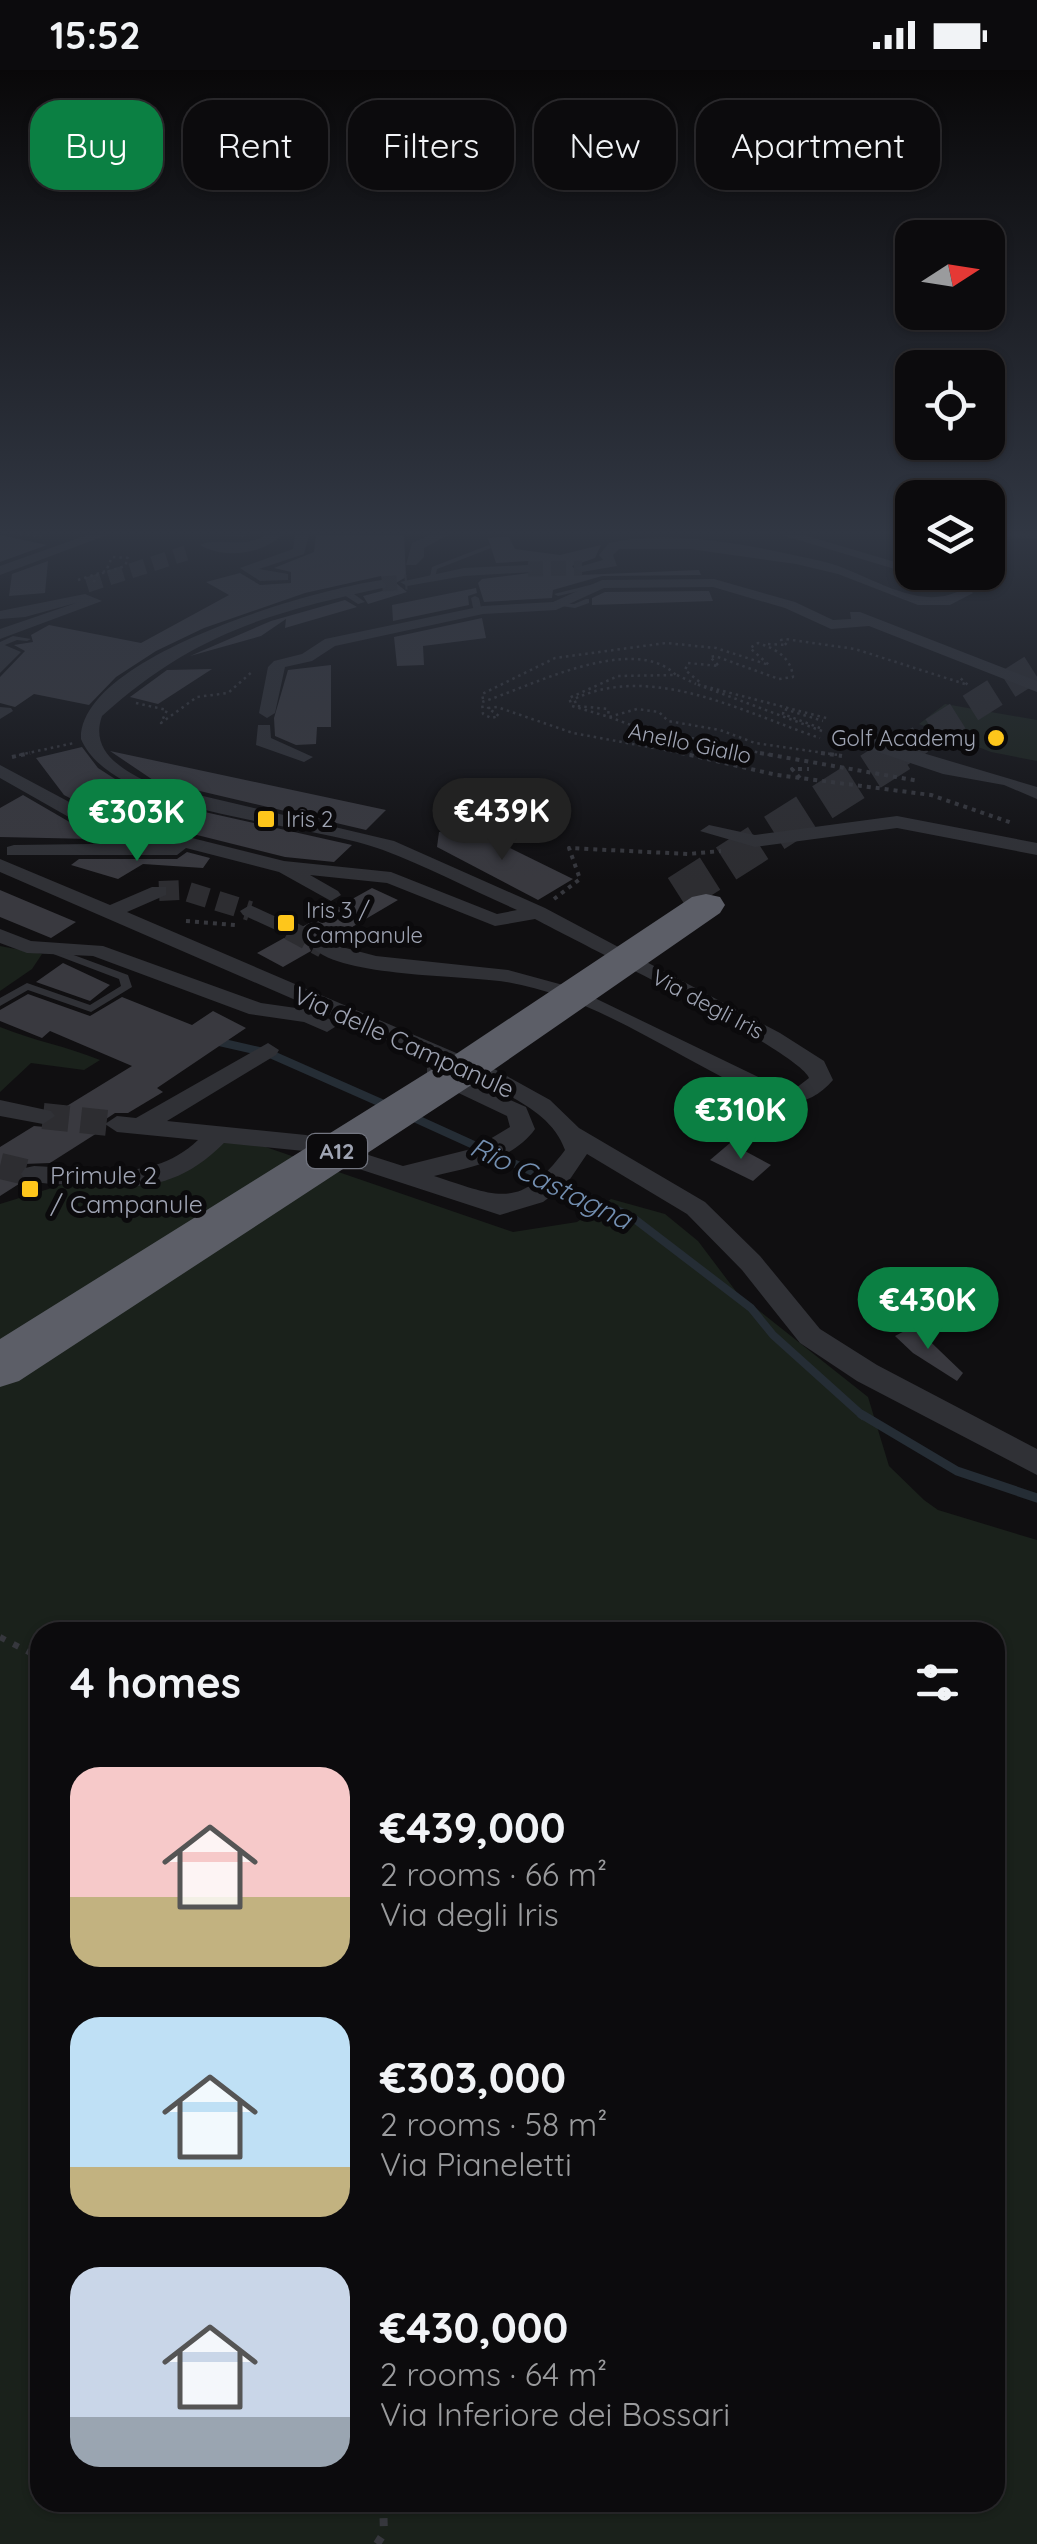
<!DOCTYPE html>
<meta charset="utf-8">
<style>
:root{--surface:#0c0b0d;--page:#1a191b;--text:#f1f3f6;--muted:#9a9b9d;--line:#2c2b2e;--accent:#0b8043}
body{margin:0;font-family:Quicksand,sans-serif;background:var(--page);color:var(--text);height:100vh;display:flex;flex-direction:column;font-size:38px;white-space:nowrap}
*{box-sizing:border-box;margin:0}
p{font-size:32px;color:var(--muted)}
.icon{flex:none;width:55px;height:55px;fill:none;stroke:currentColor;stroke-width:2;stroke-linecap:round;stroke-linejoin:round}
.map{position:relative;flex:1;overflow:hidden}
.sheet{position:absolute;left:30px;top:1552px;width:975px;height:890px;display:flex;flex-direction:column;background:var(--surface);border-radius:30px;box-shadow:0 2px 8px #0004,0 0 0 2px var(--line)}
.sheet>*{flex:none}
.top-card{position:absolute;left:30px;top:30px;width:978px;height:90px;display:flex;gap:20px}
.needle{width:65px;rotate:78deg}
.controls{position:absolute;left:895px;top:150px;display:grid;gap:20px}
.controls a{display:grid;place-items:center;width:110px;height:110px;border-radius:20px;background:var(--surface);box-shadow:0 2px 8px #0004,0 0 0 2px var(--line);font-size:50px}
.price{position:absolute;translate:-50% -85px;padding:0 22px;border-radius:35px;background:var(--accent);color:#fff;font-size:32px;line-height:65px;filter:drop-shadow(0 2px 5px #0008)}
.price::after{content:'';position:absolute;left:50%;top:60px;width:30px;height:22px;margin-left:-15px;background:inherit;clip-path:polygon(0 0,100% 0,50% 100%)}
.price.selected{background:#222;color:#fff}
ul{padding:0;list-style:none}
li{display:flex;align-items:center;gap:30px;height:250px;padding:0 40px}
li span{display:grid;place-items:center;flex:none;width:280px;height:200px;border-radius:30px;color:#555}
li>.icon{margin-inline-start:auto}
span .icon{width:120px;height:120px;fill:#fffc;stroke-width:1}
li b{font-size:42px}
h2{display:flex;justify-content:space-between;align-items:center;height:120px;padding:0 40px;font-size:42px}
.tag{padding:0 35px;border-radius:30px;background:var(--surface);box-shadow:0 2px 8px #0004,0 0 0 2px var(--line);font-size:35px;line-height:90px}
.tag.selected{background:var(--accent);color:#fff}
.status{display:flex;justify-content:space-between;align-items:center;height:70px;padding:0 50px;background:var(--surface);direction:ltr}
.status svg{height:28px;fill:currentColor}
.map>svg:first-child{display:block}
</style>
<div class="status"><b>15:52</b><svg viewBox="0 0 49 12"><path d="M0 12V9h3v3zM5 12V6h3v6zM10 12V3h3v9zM15 12V0h3v12zM26 1h20v11H26zM47 4h2v5h-2z"/></svg></div>
<div class="map">
<svg width="1037" height="2474" viewBox="0 0 1037 2474">
<rect width="100%" height="100%" fill="#100f11"/>
<g fill="#1a211b" fill-rule="evenodd">
<polygon points="945,634 1037,650 1037,691 991,682 919,654"/>
<polygon points="0,876 42,884 32,899 0,921"/>
<path d="M0 957C34 971 66 976 100 990L84 1000 31 993 0 1022Z"/>
<path d="M227 1071H248L513 1162 577 1152 611 1129 665 1144 698 1171 738 1224 868 1327 889 1396 924 1430 938 1440 1037 1470V2474H0V1134L71 1112 167 1110ZM40 1562H995V2432H40Z"/>
</g>
<g fill="none" stroke-linecap="round" stroke-linejoin="round">
<polyline stroke="#252d35" stroke-width="4" points="1006,465 1037,466"/>
<g stroke="#252d35" stroke-width="8">
<polyline points="215,971 268,983 388,1036"/>
<polyline points="410,1046 632,1147 751,1238 773,1265 863,1346"/>
</g>
<polyline stroke="#252d35" stroke-width="9" points="861,1344 957,1401 1037,1428"/>
</g>
<g fill="#39393f">
<polygon points="0,465 47,475 0,492"/>
<polygon points="316,465 404,465 406,507 396,513 407,522 368,534 363,526 390,519 381,506 305,523 204,558 156,581 116,607 89,635 34,624 15,637 0,633 0,607 25,581 14,575 33,572 31,565 49,555 141,573 229,525 206,512 240,503 260,515 291,513 291,502 274,498 314,482"/>
<polygon points="509,467 515,479 560,485 601,475 595,488 572,496 580,505 699,500 701,505 602,506 553,520 552,528 484,532 478,513 482,509 537,502 528,491 496,493 488,468"/>
<polygon points="48,491 45,523 9,526 12,504"/>
<polygon points="476,518 477,523 468,526 469,535 393,551 392,535"/>
<polygon points="709,521 713,531 592,535 592,528 605,522"/>
<polygon points="345,530 357,537 285,558 286,549 261,566 190,586 271,551"/>
<polygon points="482,548 486,568 423,576 424,595 397,596 394,567"/>
<polygon points="331,595 331,657 317,657 316,674 296,675 275,666 274,648 288,600"/>
<polygon points="212,599 158,634 130,627 167,600"/>
<polygon points="82,677 98,698 129,718 169,734 352,775 334,792 285,787 89,738 64,725 36,688"/>
<polygon points="110,681 269,715 386,740 366,760 153,710"/>
<polygon points="23,725 73,754 138,770 0,767 0,738"/>
<polygon points="471,759 516,781 573,809 538,830 437,777 439,762"/>
<polygon points="187,782 210,788 203,798 143,794 118,809 71,795 79,789 177,789"/>
<polygon points="372,818 398,830 330,870 321,869 309,877 311,881 283,897 257,883 284,868 291,869 302,857"/>
<polygon points="0,820 26,831 76,852 51,868 0,847"/>
<polygon points="63,893 110,915 90,931 36,912"/>
<polygon points="28,924 90,946 122,927 192,955 213,941 246,958 157,1018 163,1022 128,1043 115,1043 103,1051 105,1058 50,1093 24,1094 18,1102 22,1112 0,1126 0,1077 34,1056 45,1057 57,1049 57,1042 132,996 50,961 42,968 0,951 0,940"/>
<polygon points="730,1073 771,1095 753,1111 710,1090"/>
<polygon points="914,1256 963,1303 957,1311 913,1283 895,1266"/>
</g>
<g fill="none" stroke-linecap="round" stroke-linejoin="round">
<g stroke="#2d2d31" stroke-width="15" stroke-dasharray="15 8" stroke-linecap="butt">
<polyline points="528,499 582,498"/>
<polyline points="382,514 407,512"/>
<polyline points="87,515 186,483"/>
</g>
<g stroke="#2d2d31" stroke-width="20" stroke-dasharray="20 10" stroke-linecap="butt">
<polyline points="159,821 182,820 250,841"/>
<polyline points="289,860 323,878"/>
</g>
<g stroke="#2d2d31" stroke-width="26" stroke-dasharray="26 12" stroke-linecap="butt">
<polyline points="43,1046 117,1054"/>
<polyline points="0,1096 34,1104"/>
</g>
<polyline stroke="#2d2d31" stroke-width="29" stroke-dasharray="29 15" stroke-linecap="butt" points="896,685 1037,596"/>
<polyline stroke="#2d2d31" stroke-width="38" stroke-dasharray="38 19" stroke-linecap="butt" points="678,824 900,683"/>
<g stroke="#36373d" stroke-width="2.5" stroke-dasharray="2.5 4" stroke-linecap="butt">
<polyline points="20,465 42,466"/>
<polyline points="355,477 375,480 379,465"/>
<polyline points="301,501 355,486 356,465"/>
<polyline points="78,510 106,501 112,487 128,488 125,496 97,505 93,514"/>
<polyline points="768,574 787,575 781,570 785,569 855,579 968,615 958,606"/>
<polyline points="677,605 696,614"/>
<path d="M483 629 482 624 555 588 666 573 716 578 769 595 750 578 758 573C776 579 791 587 793 607L779 609 715 586 710 587 719 596 688 593 685 600 702 614"/>
<polyline points="136,633 167,640 161,653 197,627 228,623 253,601"/>
<polyline points="820,658 783,644 784,639 823,651"/>
<polyline points="822,661 696,614 830,649"/>
<polyline points="19,685 74,673"/>
<path d="M692 685 573 663 497 637 488 638 499 646 491 648 483 644 482 632C530 617 633 562 676 605L618 606 569 628 572 636 609 647 637 639 659 642 668 651 720 660 755 673 838 685"/>
<path d="M770 685 631 655 609 647 608 639 577 636 574 629C653 592 744 643 820 668"/>
</g>
<g stroke="#36373d" stroke-width="4" stroke-dasharray="4 5" stroke-linecap="butt">
<polyline points="681,683 777,705 931,725 1012,753"/>
<polyline points="760,683 919,711"/>
<polyline points="821,683 842,686"/>
<polyline points="12,687 30,683"/>
<polyline points="800,708 792,699 809,699"/>
<polyline points="554,829 580,809 569,778 688,784 721,781"/>
<polyline points="186,851 235,855"/>
</g>
<polyline stroke="#36373d" stroke-width="6" stroke-dasharray="6 9" stroke-linecap="butt" points="0,1567 40,1588"/>
<polyline stroke="#36373d" stroke-width="8" stroke-dasharray="8 12" stroke-linecap="butt" points="377,2474 384,2463 383,2432"/>
<g fill="#303136" fill-rule="evenodd">
<polygon points="221,465 247,465 244,467"/>
<polygon points="489,475 491,478 437,499 435,508 430,507 432,497"/>
<polygon points="598,513 600,516 558,526 554,524"/>
<polygon points="341,519 347,519 365,532 358,534 341,523"/>
<polygon points="475,526 479,528 482,542 478,544 474,542 471,528"/>
<polygon points="586,529 589,529 589,533 575,538 554,535 558,533 574,534"/>
<polygon points="13,566 31,569 27,571 17,570 0,577 0,572"/>
<polygon points="52,877 128,905 132,917 91,942 28,920 0,936 0,928 27,913 90,935 121,916 119,909 48,882 48,878"/>
</g>
<g fill="#303136" fill-rule="evenodd">
<polygon points="87,465 107,465 0,505 0,496"/>
<path d="M266 465H282C261 485 224 489 200 475 217 466 242 480 266 465Z"/>
<polygon points="295,465 309,465 304,484 259,499 288,504 288,510 260,511 240,498 293,479"/>
<polygon points="430,465 448,465 424,478 424,487 416,495 406,495 412,473"/>
<path d="M782 465H804L912 497V502C937 502 956 504 973 523L950 535H918L838 504 796 494 690 479H619L613 485 617 496 582 502 575 498 603 490 599 485 609 473C676 458 759 477 825 492 866 502 914 541 957 522L951 516Z"/>
<polygon points="528,495 533,502 464,506 407,516 400,512 464,498"/>
<polygon points="714,509 795,532 833,550 851,549 850,542 860,542 1037,611 1037,622 869,556 831,559 785,538 713,517 604,518 556,540 483,544 335,576 312,591 285,597 275,643 267,648 259,643 268,597 274,591 302,584 325,569 483,536 553,532 602,510"/>
<path d="M382 510 387 517C271 542 192 564 102 646 89 682 124 701 152 714L394 771 545 838 780 963 824 991 833 1010C816 1030 795 1037 770 1030 683 993 601 928 506 912 462 905 342 907 313 878L323 872 376 886 508 900 574 918 781 1018H796L809 1008C800 982 574 870 535 849L495 856 387 813 310 805 338 821 341 825 331 831 279 802 186 778 177 785H7V777L14 775 168 773 74 750 0 708V695L88 742 284 791 391 802 497 844 517 840C472 820 428 797 383 780 308 752 113 745 81 669 79 586 315 519 382 510Z"/>
<polygon points="85,524 102,531 0,569 0,559 76,533 25,547 0,549 0,541"/>
<polygon points="0,573 21,582 0,603"/>
<polygon points="0,637 11,638 13,641 0,649"/>
<polygon points="258,655 270,655 271,668 313,687 304,692 256,675"/>
<polygon points="839,658 1037,717 1037,729 1004,715 943,704 833,667 833,659"/>
<polygon points="897,746 1037,773 1037,785 897,758 755,777 700,761 709,755 755,765"/>
<path d="M0 789 110 835 152 817H166V825L127 842 496 1000 550 1030 579 1058 705 1132 760 1186 820 1259 877 1295 1037 1379V1405L857 1311 800 1273 742 1200 687 1144 587 1084 566 1115 543 1132 500 1145 304 1081 224 1073C177 1120 136 1120 72 1115 57 1114 40 1114 25 1110L21 1104 25 1098 34 1096C92 1099 152 1114 198 1070L117 1062 105 1054 117 1046 136 1048 268 973 279 980 276 985 167 1051 306 1065 403 1096 475 1078 510 1057 507 1046 427 1008V998L435 996 526 1037 535 1059C513 1090 469 1098 434 1106 497 1126 519 1142 565 1080 552 1043 512 1028 480 1010L0 802Z"/>
<polygon points="250,835 296,856 299,860 289,866 243,845 240,841"/>
<polygon points="0,859 31,871 103,876 261,933 317,941 338,955 327,962 304,952 249,944 93,886 27,883 0,873"/>
<polygon points="0,1030 51,1041 55,1046 43,1054 0,1046"/>
</g>
<polygon fill="#5c5e67" fill-rule="evenodd" points="706,824 720,827 725,835 720,843 476,1012 19,1311 0,1317 0,1269 444,992 692,827"/>
</g>
<linearGradient id="sky" x2="0" y2="1"><stop stop-color="#090809"/><stop offset="0.57" stop-color="#313743"/><stop offset="1" stop-color="#313743" stop-opacity="0"/></linearGradient>
<rect width="1037" height="811" fill="url(#sky)"/>
<g fill="#fec61b" stroke="#0b0a0c" stroke-width="4">
<circle cx="996" cy="668" r="10"/>
<rect x="256" y="739" width="20" height="20" rx="5"/>
<rect x="276" y="843" width="20" height="20" rx="5"/>
<rect x="20" y="1109" width="20" height="20" rx="5"/>
</g>
<g text-anchor="middle" stroke-width="10" stroke-linejoin="round" paint-order="stroke">
<g font-size="22" fill="#9fa4b3" stroke="#0b0a0c" text-anchor="start">
<text x="976" y="676" text-anchor="end">Golf Academy</text>
<text x="286" y="757">Iris 2</text>
<text x="306" y="848">Iris 3 /<tspan x="306" dy="25">Campanule</tspan></text>
</g>
<g font-size="22" fill="#9fa4b3" stroke="#0b0a0c">
<text transform="translate(690 673) rotate(12)" y="8">Anello Giallo</text>
<text transform="translate(708 934) rotate(28)" y="8">Via degli Iris</text>
</g>
<rect fill="#0b0a0c" stroke="#737681" stroke-width="2.5" x="307" y="1064" width="60" height="34" rx="8"/>
<g font-size="22" font-weight="bold" fill="#9fa4b3">
<text x="337" y="1089">A12</text>
</g>
<g font-size="25" fill="#9fa4b3" stroke="#0b0a0c">
<text transform="translate(404 972) rotate(24)" y="9">Via delle Campanule</text>
</g>
<g font-size="25" fill="#9fa4b3" stroke="#0b0a0c" text-anchor="start">
<text x="50" y="1114">Primule 2<tspan x="50" dy="29">/ Campanule</tspan></text>
</g>
<g font-size="28" font-style="italic" fill="#738fb1" stroke="#0b0a0c">
<text transform="translate(551 1113) rotate(26)" y="10">Rio Castagna</text>
</g>
</g>
</svg>
<div class="controls">
<a><svg class="needle" viewBox="-14 -14 28 28"><path d="M0-13l5 13h-10z" fill="#e53935"/><path d="M0 13l5-13h-10z" fill="#9a9b9d"/></svg></a>
<a><svg class="icon" aria-label="locate" viewBox="0 0 24 24"><circle cx="12" cy="12" r="6"/><path d="M12 2v4M12 18v4M2 12h4M18 12h4"/></svg></a>
<a><svg class="icon" aria-label="layers" viewBox="0 0 24 24"><path d="M12 4l9 5-9 5-9-5zM3 14l9 5 9-5"/></svg></a>
</div>
<b class="price selected" style="left:502px;top:793px">€439K</b>
<b class="price" style="left:137px;top:794px">€303K</b>
<b class="price" style="left:741px;top:1092px">€310K</b>
<b class="price" style="left:928px;top:1282px">€430K</b>
<div class="top-card">
<a class="tag selected">Buy</a>
<a class="tag">Rent</a>
<a class="tag">Filters</a>
<a class="tag">New</a>
<a class="tag">Apartment</a>
</div>
<section class="sheet">
<h2>4 homes<svg class="icon" aria-label="filters" viewBox="0 0 24 24"><path d="M4 7h16M4 17h16"/><circle cx="9" cy="7" r="2"/><circle cx="15" cy="17" r="2"/></svg></h2>
<ul>
<li><span style="background:linear-gradient(#f6c9c9 65%,#c2b280 0)"><svg class="icon" aria-label="home" viewBox="0 0 24 24"><path d="M3 11l9-7 9 7M6 9v11h12V9"/></svg></span><div><b>€439,000</b><p>2 rooms · 66 m²</p><p>Via degli Iris</p></div></li>
<li><span style="background:linear-gradient(#bfe0f5 75%,#c2b280 0)"><svg class="icon" aria-label="home" viewBox="0 0 24 24"><path d="M3 11l9-7 9 7M6 9v11h12V9"/></svg></span><div><b>€303,000</b><p>2 rooms · 58 m²</p><p>Via Pianeletti</p></div></li>
<li><span style="background:linear-gradient(#c9d6e8 75%,#9aa5b1 0)"><svg class="icon" aria-label="home" viewBox="0 0 24 24"><path d="M3 11l9-7 9 7M6 9v11h12V9"/></svg></span><div><b>€430,000</b><p>2 rooms · 64 m²</p><p>Via Inferiore dei Bossari</p></div></li>
</ul>
</section>
</div>
